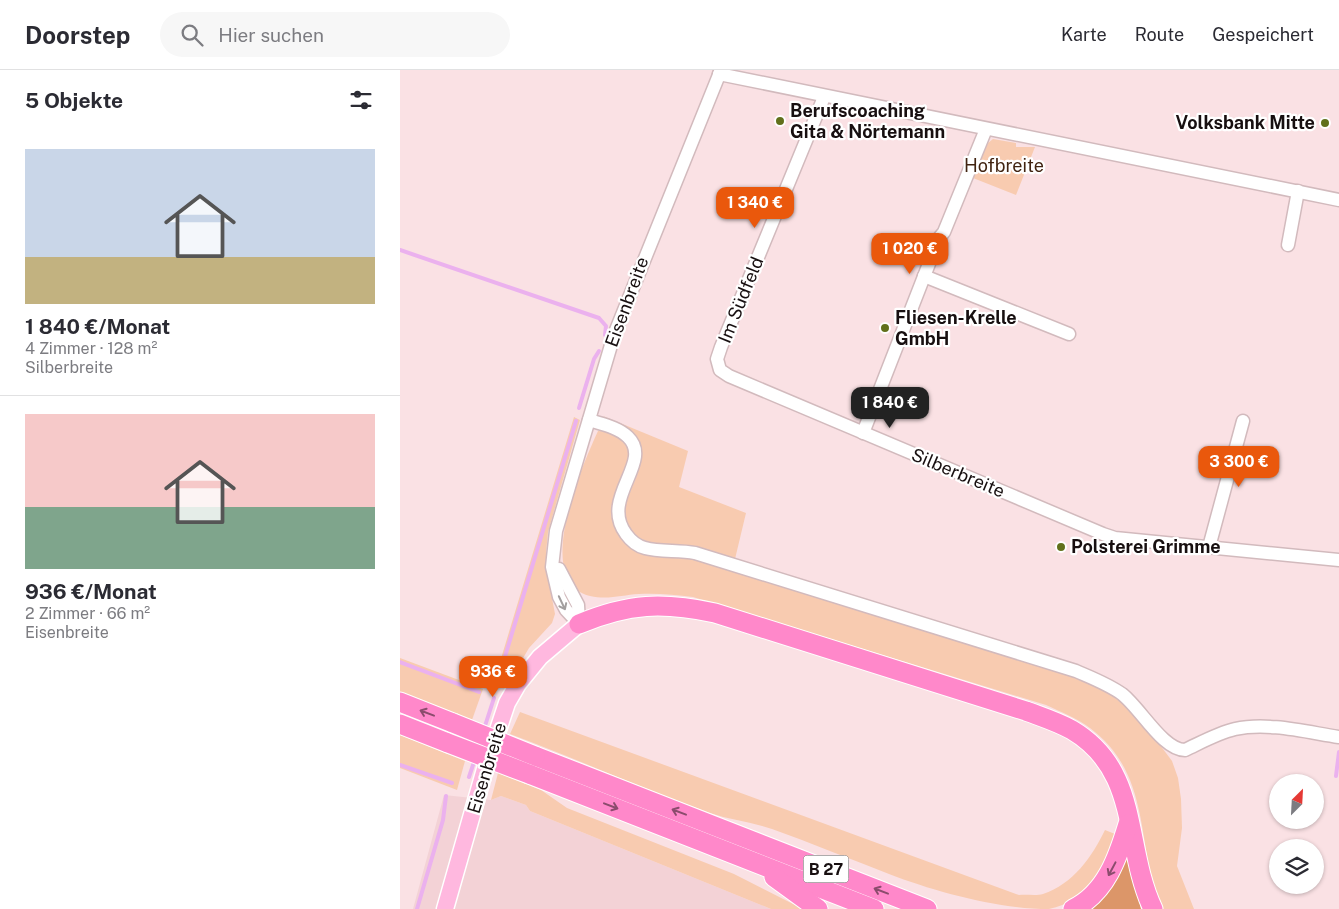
<!DOCTYPE html>
<html lang="de">
<meta charset="utf-8">
<style>
:root{--surface:#fff;--page:#f7f7f7;--text:#2b2b33;--muted:#7c7c81;--line:#e1e1e2;--accent:#ea580c}
body{margin:0;font-family:"Public Sans",sans-serif;background:var(--page);color:var(--text);height:100vh;display:flex;flex-direction:column;font-size:19px;white-space:nowrap}
*{box-sizing:border-box;margin:0}
p{font-size:16px;color:var(--muted)}
.icon{flex:none;width:28px;height:28px;fill:none;stroke:currentColor;stroke-width:2;stroke-linecap:round;stroke-linejoin:round}
.map{position:relative;flex:1;overflow:hidden}
.details{display:flex;flex-direction:column;background:var(--surface);width:400px}
.details>*{flex:none}
.needle{width:32px;rotate:24deg}
.controls{position:absolute;left:869px;top:704px;display:grid;gap:10px}
.controls a{display:grid;place-items:center;width:55px;height:55px;border-radius:50%;background:var(--surface);box-shadow:0 1px 4px #0004;font-size:25px}
.price{position:absolute;translate:-50% -42px;padding:0 11px;border-radius:10px;background:var(--accent);color:#fff;font-size:16px;line-height:32px;filter:drop-shadow(0 1px 2px #0008)}
.price::after{content:'';position:absolute;left:50%;top:30px;width:15px;height:11px;margin-left:-8px;background:inherit;clip-path:polygon(0 0,100% 0,50% 100%)}
.price.selected{background:#222;color:#fff}
ul{padding:0;list-style:none}
li{display:grid;align-content:center;gap:10px;height:265px;padding:0 25px}
li+li{border-top:1px solid var(--line)}
li span{display:grid;place-items:center;height:155px;border-radius:0px;color:#555}
li>.icon{margin-inline-start:auto}
span .icon{width:90px;height:90px;fill:#fffc;stroke-width:1}
li b{font-size:21px}
h2{display:flex;justify-content:space-between;align-items:center;height:60px;padding:0 25px;font-size:21px}
header{display:flex;align-items:center;gap:30px;box-sizing:border-box;height:70px;padding:0 25px;background:var(--surface);border-bottom:1px solid var(--line)}
header strong{font-size:24px}
nav{display:flex;gap:28px;margin-inline-start:auto;font-size:18px}
.search{width:350px;height:45px;background:var(--page);display:flex;align-items:center;gap:12px;box-sizing:border-box;padding:0 18px;border-radius:28px;color:var(--muted);font-size:19px}
main{display:flex;flex:1;min-height:0}
.map>svg:first-child{display:block}
</style>
<header>
<strong>Doorstep</strong>
<div class="search"><svg class="icon" aria-label="search" viewBox="0 0 24 24"><circle cx="10" cy="10" r="6"/><path d="M15 15l6 6"/></svg>Hier suchen</div>
<nav><a>Karte</a><a>Route</a><a>Gespeichert</a></nav>
</header>
<main>
<section class="details">
<h2>5 Objekte<svg class="icon" aria-label="filters" viewBox="0 0 24 24"><path d="M4 7h16M4 17h16"/><circle cx="9" cy="7" r="2"/><circle cx="15" cy="17" r="2"/></svg></h2>
<ul>
<li><span style="background:linear-gradient(#c9d6e8 70%,#c2b280 0)"><svg class="icon" aria-label="home" viewBox="0 0 24 24"><path d="M3 11l9-7 9 7M6 9v11h12V9"/></svg></span><div><b>1 840 €/Monat</b><p>4 Zimmer · 128 m²</p><p>Silberbreite</p></div></li>
<li><span style="background:linear-gradient(#f6c9c9 60%,#7fa58c 0)"><svg class="icon" aria-label="home" viewBox="0 0 24 24"><path d="M3 11l9-7 9 7M6 9v11h12V9"/></svg></span><div><b>936 €/Monat</b><p>2 Zimmer · 66 m²</p><p>Eisenbreite</p></div></li>
</ul>
</section>
<div class="map">
<svg width="939" height="839" viewBox="0 0 939 839">
<rect width="100%" height="100%" fill="#fae1e4"/>
<polygon fill="#f3d2d6" points="44,725 91,730 101,726 126,735 130,741 371,839 13,839"/>
<g fill="#f8cbb0">
<polygon points="593,69 616,73 616,77 635,77 616,125 573,108 588,73"/>
<path d="M203 346 288 381 279 417 346 443 335 489C319 485 303 479 287 476 273 473 258 477 246 471 194 450 254 405 239 373 233 358 214 355 203 346Z"/>
<polygon points="174,347 180,350 148,462 146,483 148,507 155,544 152,553 129,578 106,617 93,615"/>
<path d="M198 361C260 365 211 415 211 443 212 452 217 460 222 468L675 605 717 626 736 643 772 691 778 708 781 729 782 758 777 796 794 839H760C756 827 752 814 750 802 739 746 740 696 690 658 677 648 661 642 646 635L293 527C275 525 258 523 239 524 222 525 208 530 190 526 131 511 183 394 198 361Z"/>
<polygon points="0,588 83,619 72,650 0,622"/>
<path d="M120 642 619 825C626 824 636 826 643 824 673 814 692 787 705 760L715 764C705 797 687 832 649 839 598 839 536 822 489 804 450 789 411 773 372 759 352 752 330 750 310 743 243 719 177 689 110 664Z"/>
<polygon points="0,665 65,691 57,720 0,698"/>
<polygon points="98,703 141,720 167,738 334,804 403,839 371,839 130,741 126,735 101,726 91,730"/>
</g>
<path fill="#dc9669" d="M727 778 741 839H690C710 823 724 805 727 778Z"/>
<g fill="none" stroke-linecap="round" stroke-linejoin="round">
<g stroke="#ebb1ee" stroke-width="4">
<polyline points="0,180 199,248 206,256 205,265"/>
<polyline points="179,338 194,289 199,281"/>
<polyline points="0,592 79,622"/>
<polyline points="97,613 176,351"/>
<polyline points="84,659 94,628"/>
<polyline points="0,695 52,713"/>
<polyline points="936,706 939,682"/>
<polyline points="69,707 75,689"/>
<polyline points="17,839 43,750 46,726"/>
</g>
<defs>
<g id="minor">
<polyline points="319,4 939,130"/>
<polyline points="424,27 321,277 317,289 320,300 329,306 703,464 715,468 939,490"/>
<polyline points="888,175 898,121"/>
<polyline points="524,206 669,264"/>
<path d="M189 350C201 354 218 357 228 367 254 392 199 428 226 464 231 471 237 476 245 478 259 482 279 480 295 483L676 601C692 608 708 614 722 624 741 639 763 680 785 680 802 672 818 663 835 659 868 652 906 662 939 667"/>
<polyline points="463,363 539,168 544,162 586,59"/>
<polyline points="809,477 843,351"/>
<polyline points="159,499 178,535 179,554"/>
<polyline points="179,554 166,540 159,527 152,497 156,461 214,265 321,0"/>
</g>
<polyline id="major" points="45,839 85,699 107,633 118,614 140,587 179,554"/>
<g id="highway">
<path d="M179 554C229 533 263 532 315 543L626 641C642 647 658 652 672 660 741 701 723 775 753 839"/>
<polyline points="0,632 53,653"/>
<polyline points="0,654 48,673"/>
<polyline points="135,686 527,839"/>
<polyline points="129,704 474,839"/>
<polyline points="374,807 418,839"/>
<path d="M673 839C706 823 718 787 728 754"/>
</g>
</defs>
<use href="#minor" stroke="#d2babd" stroke-width="15"/>
<use href="#major" stroke="#fff" stroke-width="19"/>
<use href="#highway" stroke="#fff" stroke-width="21"/>
<use href="#minor" stroke="#fff" stroke-width="12"/>
<use href="#major" stroke="#ffb8df" stroke-width="16"/>
<use href="#highway" stroke="#ff88ca" stroke-width="19"/>
<defs>
<g id="highway-bridge">
<polyline points="53,653 135,686"/>
<polyline points="48,673 129,704"/>
</g>
</defs>
<use href="#highway-bridge" stroke="#fff" stroke-width="21" stroke-linecap="butt"/>
<use href="#highway-bridge" stroke="#ff88ca" stroke-width="19"/>
</g>
<defs><path id="oneway-shaft" d="M-6 0H5M1.5-3L5.5 0L1.5 3" fill="none" stroke-width="1.6" stroke-linecap="round" stroke-linejoin="round" transform="scale(1.25)"/></defs>
<use stroke="#a29f9f" href="#oneway-shaft" transform="translate(162 533) rotate(65)"/>
<g stroke="#8b4c6d">
<use href="#oneway-shaft" transform="translate(27 643) rotate(-159)"/>
<use href="#oneway-shaft" transform="translate(211 736) rotate(21)"/>
<use href="#oneway-shaft" transform="translate(279 742) rotate(-159)"/>
<use href="#oneway-shaft" transform="translate(712 799) rotate(118)"/>
<use href="#oneway-shaft" transform="translate(481 821) rotate(-159)"/>
</g>
<g fill="#61701b" stroke="#fff" stroke-width="2">
<circle cx="380" cy="51" r="5"/>
<circle cx="925" cy="53" r="5"/>
<circle cx="485" cy="258" r="5"/>
<circle cx="661" cy="477" r="5"/>
</g>
<g text-anchor="middle" stroke-width="4.5" stroke-linejoin="round" paint-order="stroke">
<rect fill="#fff" stroke="#5d5758" stroke-width="1" x="403.5" y="785.5" width="45" height="27" rx="4"/>
<g font-size="16" font-weight="bold" fill="#170f10">
<text x="426" y="805">B 27</text>
</g>
<g font-size="18" font-weight="bold" fill="#170f10" stroke="#fff" text-anchor="start">
<text x="390" y="47">Berufscoaching<tspan x="390" dy="21">Gita &amp; Nörtemann</tspan></text>
<text x="915" y="59" text-anchor="end">Volksbank Mitte</text>
<text x="495" y="254">Fliesen-Krelle<tspan x="495" dy="21">GmbH</tspan></text>
<text x="671" y="483">Polsterei Grimme</text>
</g>
<g font-size="18" fill="#412411" stroke="#fff">
<text x="604" y="102">Hofbreite</text>
</g>
<g font-size="18" fill="#170f10" stroke="#fff">
<text transform="translate(341 230) rotate(-68)" y="6">Im Südfeld</text>
<text transform="translate(227 232) rotate(-70)" y="6">Eisenbreite</text>
<text transform="translate(558 403) rotate(23)" y="6">Silberbreite</text>
<text transform="translate(87 698) rotate(-73)" y="6">Eisenbreite</text>
</g>
</g>
</svg>
<div class="controls">
<a><svg class="needle" viewBox="-14 -14 28 28"><path d="M0-13l5 13h-10z" fill="#e53935"/><path d="M0 13l5-13h-10z" fill="#7c7c81"/></svg></a>
<a><svg class="icon" aria-label="layers" viewBox="0 0 24 24"><path d="M12 4l9 5-9 5-9-5zM3 14l9 5 9-5"/></svg></a>
</div>
<b class="price" style="left:355px;top:159px">1 340 €</b>
<b class="price" style="left:510px;top:205px">1 020 €</b>
<b class="price selected" style="left:490px;top:359px">1 840 €</b>
<b class="price" style="left:839px;top:418px">3 300 €</b>
<b class="price" style="left:93px;top:628px">936 €</b>
</div>
</main>
